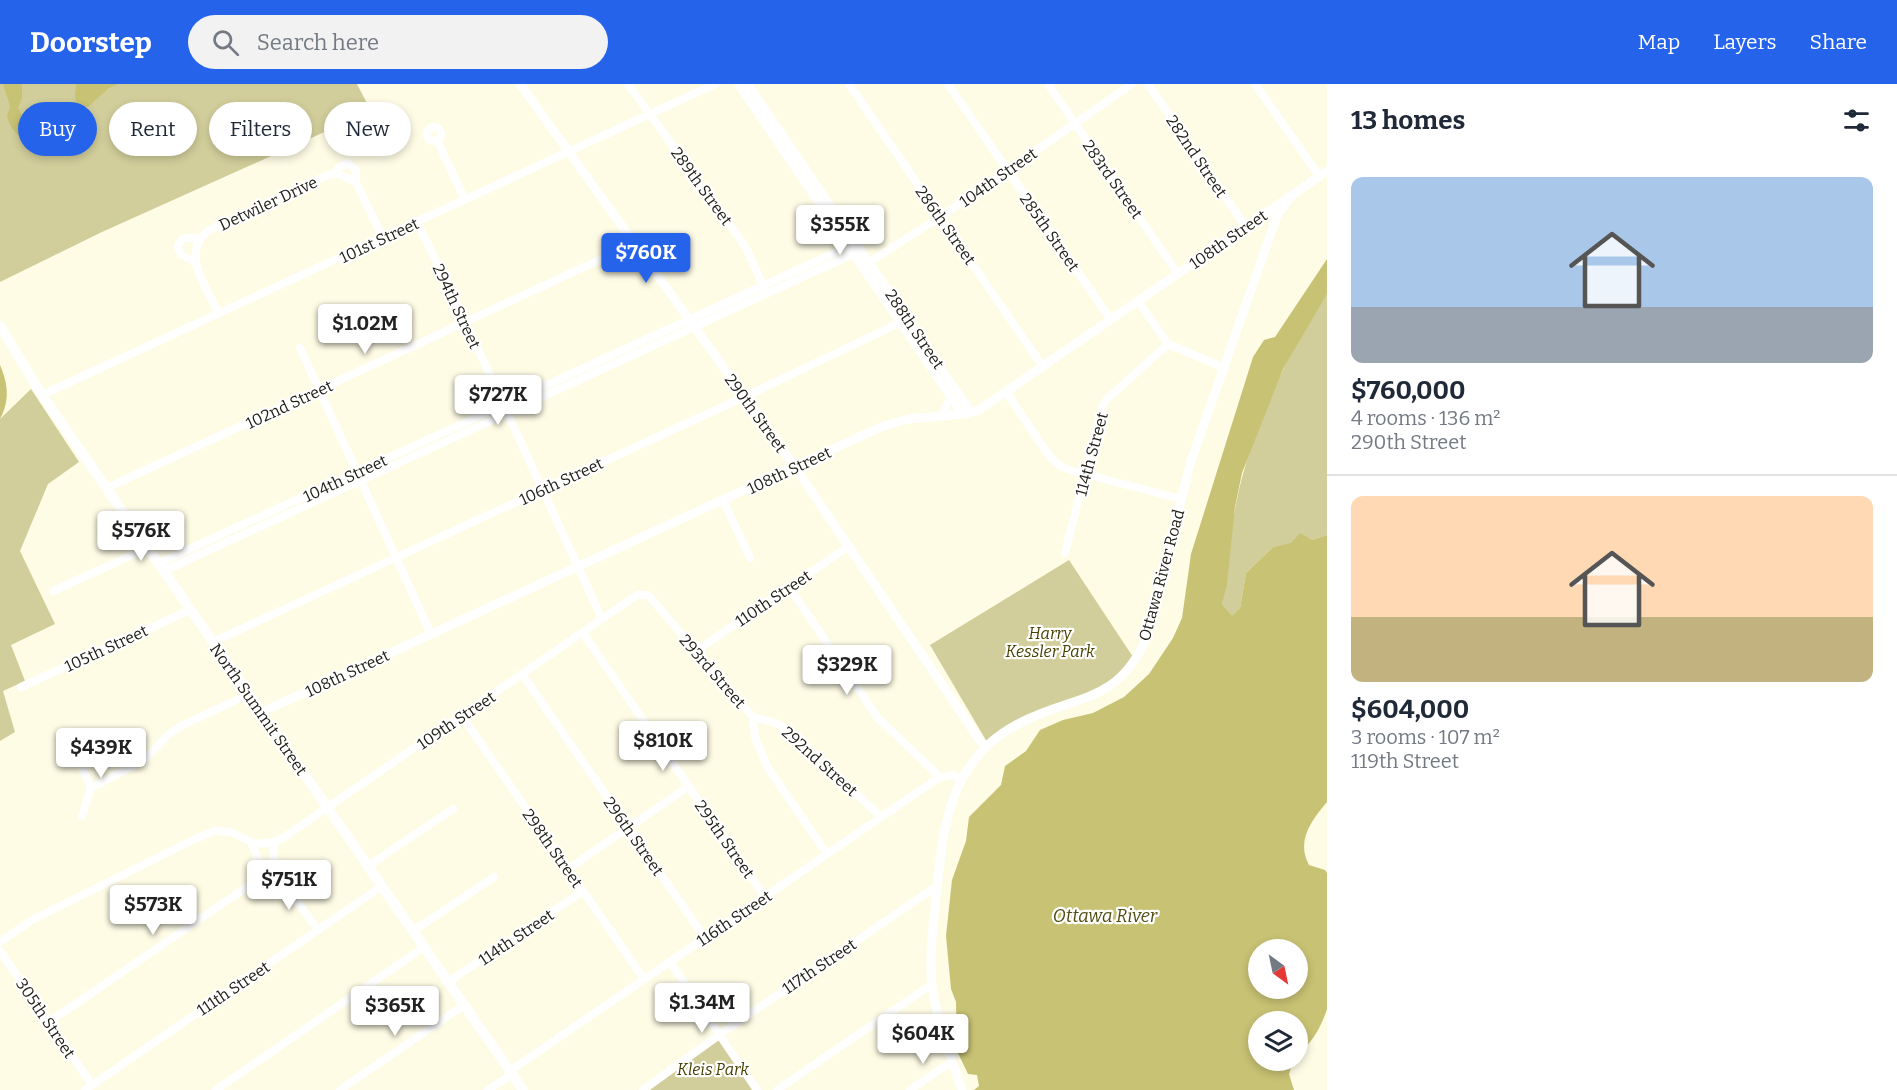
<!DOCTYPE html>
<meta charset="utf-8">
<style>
:root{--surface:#fff;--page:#f2f2f3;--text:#1f2937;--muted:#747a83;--line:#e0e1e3;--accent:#2563eb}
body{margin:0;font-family:Bitter,serif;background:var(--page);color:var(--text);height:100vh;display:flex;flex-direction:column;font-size:22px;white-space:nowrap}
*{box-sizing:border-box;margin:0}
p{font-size:20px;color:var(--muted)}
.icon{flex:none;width:33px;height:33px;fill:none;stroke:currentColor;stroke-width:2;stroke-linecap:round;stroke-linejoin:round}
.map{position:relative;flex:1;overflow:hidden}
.sheet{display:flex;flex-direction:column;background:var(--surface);width:570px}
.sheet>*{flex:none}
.guide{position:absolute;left:18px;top:18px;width:570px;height:54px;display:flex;gap:12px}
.needle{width:39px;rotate:147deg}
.controls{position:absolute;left:1248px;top:855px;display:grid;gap:12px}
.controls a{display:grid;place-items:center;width:60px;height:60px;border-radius:50%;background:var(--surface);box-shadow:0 3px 9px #0003;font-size:30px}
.price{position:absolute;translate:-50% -51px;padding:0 14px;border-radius:6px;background:#fff;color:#222;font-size:20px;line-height:39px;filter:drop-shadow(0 2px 3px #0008)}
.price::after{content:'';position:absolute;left:50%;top:36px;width:18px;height:14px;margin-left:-9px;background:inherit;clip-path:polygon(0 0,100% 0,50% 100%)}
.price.selected{background:var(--accent);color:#fff}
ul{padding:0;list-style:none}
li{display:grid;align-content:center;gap:12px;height:318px;padding:0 24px}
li+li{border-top:2px solid var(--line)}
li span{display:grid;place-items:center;height:186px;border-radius:12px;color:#555}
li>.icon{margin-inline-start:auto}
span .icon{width:108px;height:108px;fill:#fffc;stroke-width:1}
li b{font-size:26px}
h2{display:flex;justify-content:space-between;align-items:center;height:72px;padding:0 24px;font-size:26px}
.tag{padding:0 21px;border-radius:27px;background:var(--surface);box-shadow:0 3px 9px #0003;font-size:21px;line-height:54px}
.tag.selected{background:var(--accent);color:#fff}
header{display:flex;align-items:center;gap:36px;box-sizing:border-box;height:84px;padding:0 30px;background:var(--accent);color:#fff}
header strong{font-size:28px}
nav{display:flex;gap:33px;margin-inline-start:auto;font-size:21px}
.search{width:420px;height:54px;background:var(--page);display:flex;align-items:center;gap:15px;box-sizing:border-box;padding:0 21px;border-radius:33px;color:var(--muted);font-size:22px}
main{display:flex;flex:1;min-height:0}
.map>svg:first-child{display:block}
</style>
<header>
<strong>Doorstep</strong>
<div class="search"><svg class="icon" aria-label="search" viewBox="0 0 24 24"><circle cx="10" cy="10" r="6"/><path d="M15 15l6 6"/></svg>Search here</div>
<nav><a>Map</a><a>Layers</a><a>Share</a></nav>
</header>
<main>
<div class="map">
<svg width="1327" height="1006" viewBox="0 0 1327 1006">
<rect width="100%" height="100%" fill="#fefce5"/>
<g fill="#d2ce9b">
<polygon points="0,0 357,0 371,27 102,148 0,198"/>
<path d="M1327 210V451L1312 456 1273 463 1246 489 1240 524 1232 533 1222 520C1229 487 1229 453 1236 420 1249 352 1287 267 1327 210Z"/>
<polygon points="31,305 79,378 48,400 20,467 55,540 11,561 25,597 3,607 15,648 0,657 0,335"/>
<polygon points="1069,476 1133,573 1113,597 1084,611 1036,627 987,658 930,561"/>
<polygon points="719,956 753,1006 649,1006"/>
</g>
<g fill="#c8c274" fill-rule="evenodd">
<path d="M3 0H22V14L18 24 21 29V40L37 42 67 20 73 23 77 20 75 12 76 0H118L109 4 88 23H80L76 26 75 32C56 34 24 77 8 36 6 29 9 29 10 23 10 19 4 5 3 0Z"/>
<path d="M1327 175V210L1283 285 1242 389 1235 423 1227 500 1222 520 1232 532 1240 524 1246 489 1273 463 1291 459 1300 449 1312 456 1327 451V718C1311 737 1296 757 1309 781L1325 786 1327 789V925C1322 941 1312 960 1298 969V938H1258V976L1293 977 1289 990 1294 1006H974L979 1002 977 991 968 990 957 967 956 918 951 905 946 852 952 796 966 757 969 733 1001 701 1005 682 1026 667 1040 646 1063 636 1093 629 1124 613 1149 590 1173 554 1182 534 1191 470 1253 273 1264 256 1275 253ZM1258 866H1298V904H1258Z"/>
<path d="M0 281C8 300 10 316 0 335Z"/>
</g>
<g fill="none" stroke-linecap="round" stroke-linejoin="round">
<g stroke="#fff" stroke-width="8">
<polyline points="628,0 740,155 748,168 765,206"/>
<polyline points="738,0 962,330"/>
<polyline points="748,0 971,328"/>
<polyline points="849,0 1043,283"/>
<polyline points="948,0 1111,236"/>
<polyline points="1048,0 1178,190"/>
<polyline points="1148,0 1246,143"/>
<polyline points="1255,0 1320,93"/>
<circle cx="434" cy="50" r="7"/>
<polyline points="437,56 465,116"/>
<polyline points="336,90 338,84 347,79 356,86 356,98"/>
<polyline points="417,138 466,239 602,535"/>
<path d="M196 181 193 177 181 171 178 163C180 150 190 155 199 154"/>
<polyline points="865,181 946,129 1132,0"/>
<polyline points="1138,217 1168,260 1225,284"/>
<path d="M219 230C207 205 179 168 209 146L328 91 338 90 356 98 383 154"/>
<polyline points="300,264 431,550"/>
<polyline points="1006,308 1050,373 1059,381 1069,386 1181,415"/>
<polyline points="42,311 715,0"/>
<polyline points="942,332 950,313"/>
<polyline points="107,404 634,160"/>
<polyline points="723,416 750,474"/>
<polyline points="1065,469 1102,323 1107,315 1168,260"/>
<polyline points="159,479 856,159"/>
<polyline points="164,487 853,170"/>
<polyline points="789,503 878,634 940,693"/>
<polyline points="53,507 148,464"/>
<polyline points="583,549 765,813"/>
<polyline points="213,558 744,313 908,235"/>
<polyline points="696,567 849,462"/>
<polyline points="522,590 705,854"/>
<polyline points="21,603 190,526"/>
<polyline points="462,632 644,895"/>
<polyline points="753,633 776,639 793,650 881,733"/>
<polyline points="72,660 91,704 82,732"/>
<polyline points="91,704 144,676 169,650 181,642 249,610"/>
<polyline points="251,758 258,775 257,796"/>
<polyline points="274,758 273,772 280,794"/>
<polyline points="368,782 453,725"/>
<polyline points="568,785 689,702"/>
<polyline points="413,847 494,793"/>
<polyline points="0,858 32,836 195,755 214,747 231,748 255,760 274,758 283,754 637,511 648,511 753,633 755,654 768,684 827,770"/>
<polyline points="0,867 92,1001"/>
<polyline points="670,878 757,1006"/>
<polyline points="448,898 583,807"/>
<polyline points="49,938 260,794 268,793 280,794 318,846"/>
<polyline points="510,987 940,693 953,691 961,695"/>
<polyline points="85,1006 382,802"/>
<polyline points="216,1006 424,863"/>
<polyline points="340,1006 464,921"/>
<polyline points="488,1006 512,990"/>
<polyline points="643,1006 719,951 937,802"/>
<polyline points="777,1006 932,900"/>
<polyline points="910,1006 952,977"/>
</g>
<g stroke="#fff" stroke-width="9">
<polyline points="520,0 795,383 985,664"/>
<polyline points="262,628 881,343 908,335 962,330 979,326 1291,112"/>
<path d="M962 1006C950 972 937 937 932 901 929 872 933 842 936 814 943 745 948 678 1016 641 1071 610 1115 623 1145 557L1191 377 1277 132 1291 112 1327 87"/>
</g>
<polyline stroke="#fff" stroke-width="10" points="0,242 42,311 523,1006"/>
</g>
<g text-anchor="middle" stroke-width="4.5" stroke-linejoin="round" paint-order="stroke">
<g font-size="16" fill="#212018" stroke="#fff">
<text transform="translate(1197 72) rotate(56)" y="6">282nd Street</text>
<text transform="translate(998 93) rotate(-35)" y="6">104th Street</text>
<text transform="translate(1113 95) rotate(55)" y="6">283rd Street</text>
<text transform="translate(702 102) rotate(54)" y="6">289th Street</text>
<text transform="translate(268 119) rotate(-25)" y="6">Detwiler Drive</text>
<text transform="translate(946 141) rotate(55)" y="6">286th Street</text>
<text transform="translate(1050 148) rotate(55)" y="6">285th Street</text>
<text transform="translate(1228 155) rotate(-35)" y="6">108th Street</text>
<text transform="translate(379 156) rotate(-25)" y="6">101st Street</text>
<text transform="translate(457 222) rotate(65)" y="6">294th Street</text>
<text transform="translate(915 245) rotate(56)" y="6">288th Street</text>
<text transform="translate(289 320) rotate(-25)" y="6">102nd Street</text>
<text transform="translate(756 329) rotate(54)" y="6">290th Street</text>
<text transform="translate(1091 370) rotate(-75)" y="6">114th Street</text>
<text transform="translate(789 386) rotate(-25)" y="6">108th Street</text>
<text transform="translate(345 394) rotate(-25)" y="6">104th Street</text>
<text transform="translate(561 397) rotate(-25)" y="6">106th Street</text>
<text transform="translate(1161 491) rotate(-75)" y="6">Ottawa River Road</text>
<text transform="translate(773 514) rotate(-34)" y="6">110th Street</text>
<text transform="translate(106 564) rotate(-25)" y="6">105th Street</text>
<text transform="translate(713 587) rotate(49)" y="6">293rd Street</text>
<text transform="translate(347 589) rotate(-25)" y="6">108th Street</text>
<text transform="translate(259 625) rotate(55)" y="6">North Summit Street</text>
<text transform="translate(456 636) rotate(-34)" y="6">109th Street</text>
<text transform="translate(820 677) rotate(42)" y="6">292nd Street</text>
<text transform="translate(634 752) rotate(55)" y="6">296th Street</text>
<text transform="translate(725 755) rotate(55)" y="6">295th Street</text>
<text transform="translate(553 764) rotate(55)" y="6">298th Street</text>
<text transform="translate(734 834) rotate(-34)" y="6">116th Street</text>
<text transform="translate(516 853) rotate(-34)" y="6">114th Street</text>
<text transform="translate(819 882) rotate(-34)" y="6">117th Street</text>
<text transform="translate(233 904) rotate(-34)" y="6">111th Street</text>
<text transform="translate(46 934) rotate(56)" y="6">305th Street</text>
</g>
<g font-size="16" font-style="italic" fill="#464101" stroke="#fff">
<text x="1050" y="555">Harry<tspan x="1050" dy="18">Kessler Park</tspan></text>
<text x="713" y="991">Kleis Park</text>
</g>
<g font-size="18" font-style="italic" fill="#504b0f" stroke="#fff">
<text x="1105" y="838">Ottawa River</text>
</g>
</g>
</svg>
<div class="controls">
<a><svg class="needle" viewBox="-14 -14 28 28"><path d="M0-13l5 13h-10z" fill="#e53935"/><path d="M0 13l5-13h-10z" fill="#747a83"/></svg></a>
<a><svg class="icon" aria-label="layers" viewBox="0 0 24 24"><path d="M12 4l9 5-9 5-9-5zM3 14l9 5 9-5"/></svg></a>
</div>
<b class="price" style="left:840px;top:172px">$355K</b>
<b class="price selected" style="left:646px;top:200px">$760K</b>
<b class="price" style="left:365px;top:271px">$1.02M</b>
<b class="price" style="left:498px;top:342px">$727K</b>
<b class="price" style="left:141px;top:478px">$576K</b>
<b class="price" style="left:847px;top:612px">$329K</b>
<b class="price" style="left:663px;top:688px">$810K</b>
<b class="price" style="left:101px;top:695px">$439K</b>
<b class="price" style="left:289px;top:827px">$751K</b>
<b class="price" style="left:153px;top:852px">$573K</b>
<b class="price" style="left:702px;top:950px">$1.34M</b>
<b class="price" style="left:395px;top:953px">$365K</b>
<b class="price" style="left:923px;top:981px">$604K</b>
<div class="guide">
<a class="tag selected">Buy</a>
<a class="tag">Rent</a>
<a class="tag">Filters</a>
<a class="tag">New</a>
</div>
</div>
<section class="sheet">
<h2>13 homes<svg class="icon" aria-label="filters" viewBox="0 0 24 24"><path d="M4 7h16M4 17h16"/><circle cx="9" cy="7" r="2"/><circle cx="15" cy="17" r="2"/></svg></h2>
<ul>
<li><span style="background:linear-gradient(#a9c7e8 70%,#9aa5b1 0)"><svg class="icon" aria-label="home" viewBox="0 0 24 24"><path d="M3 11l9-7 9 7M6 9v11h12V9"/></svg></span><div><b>$760,000</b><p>4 rooms · 136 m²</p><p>290th Street</p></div></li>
<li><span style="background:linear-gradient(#ffd9b3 65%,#c2b280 0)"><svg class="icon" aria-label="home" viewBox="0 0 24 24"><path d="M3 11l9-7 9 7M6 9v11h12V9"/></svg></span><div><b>$604,000</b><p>3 rooms · 107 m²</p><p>119th Street</p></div></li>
</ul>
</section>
</main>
